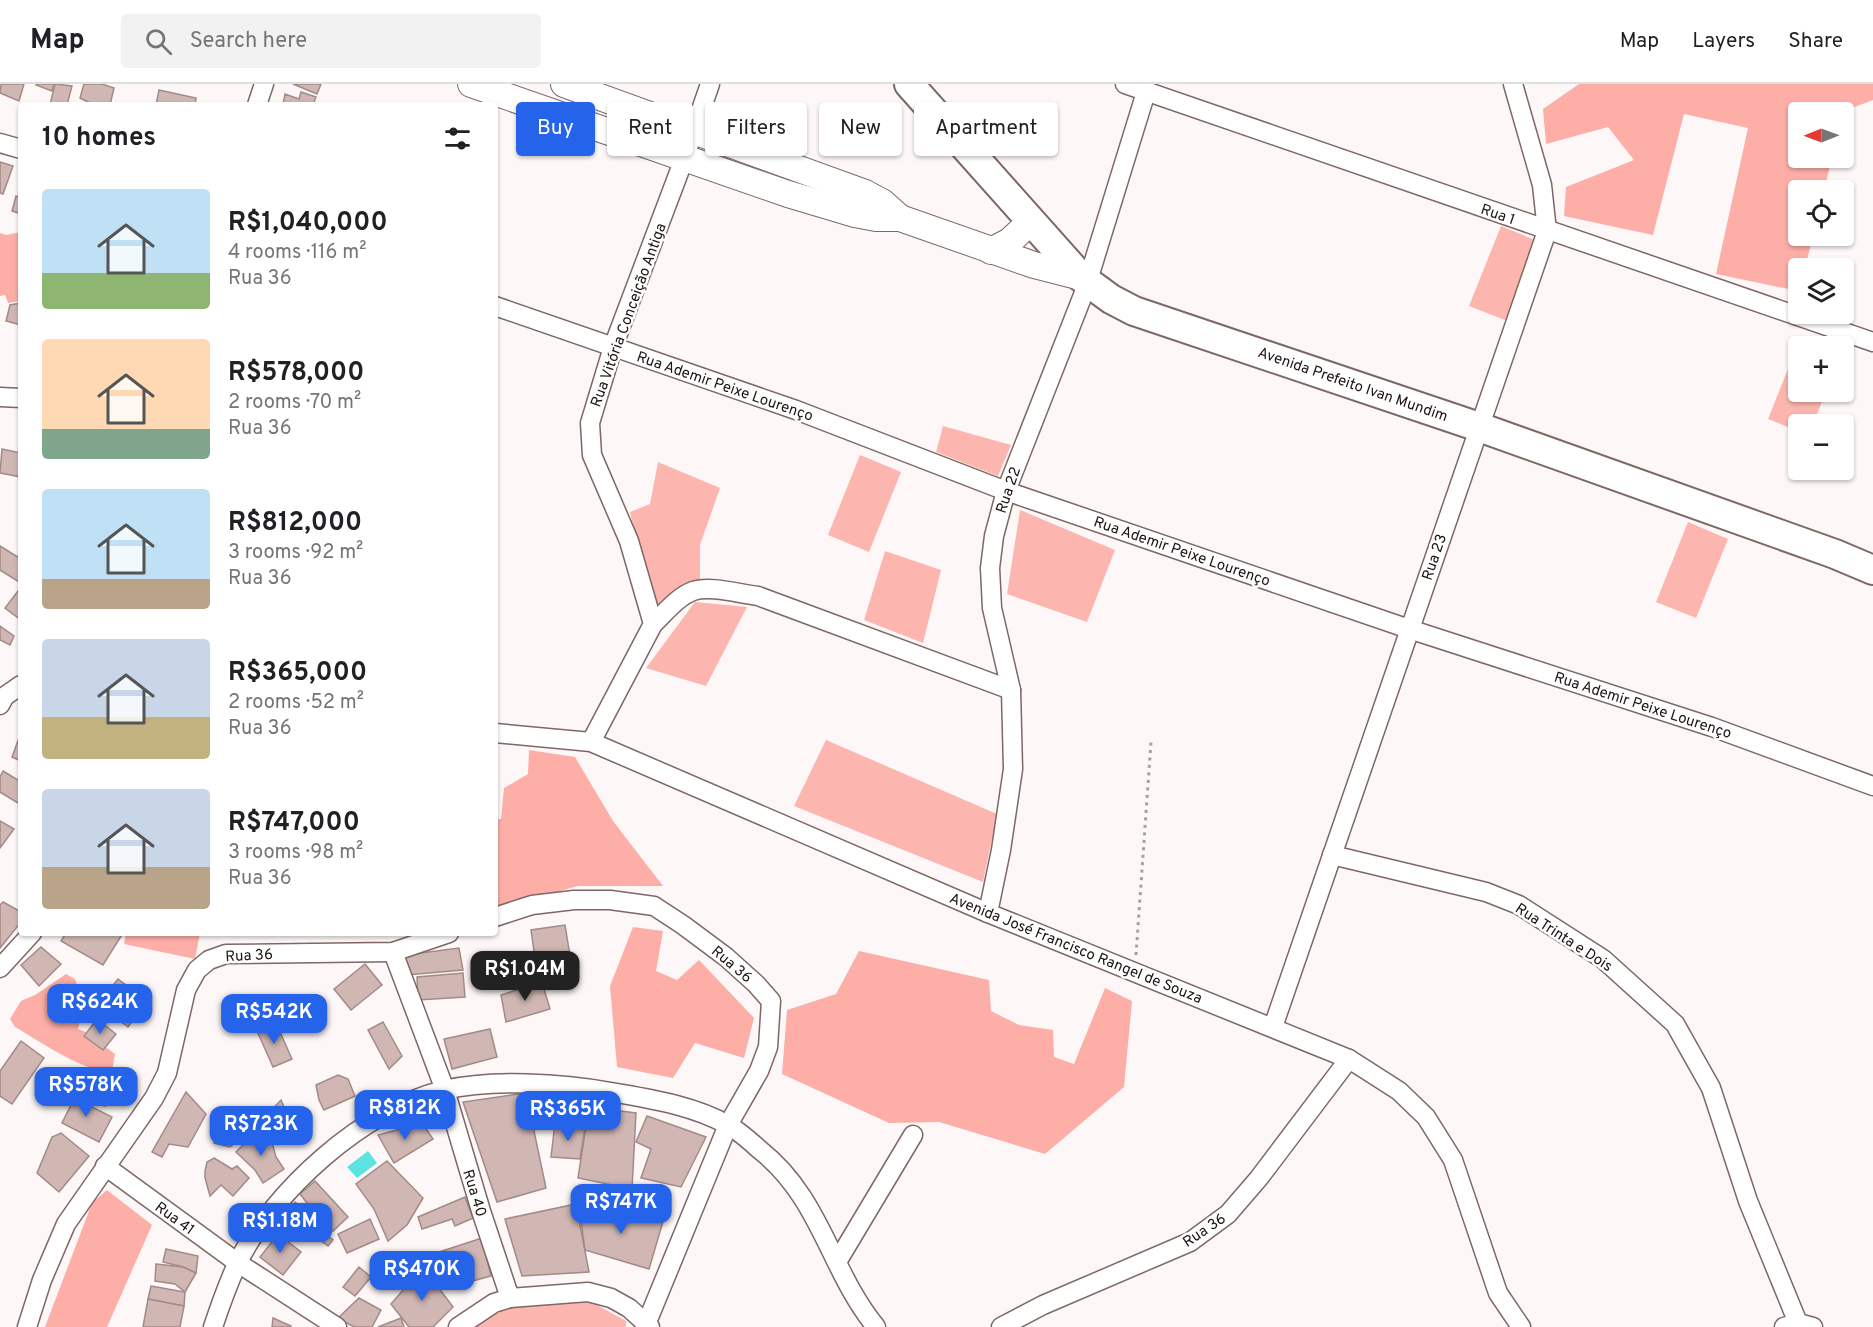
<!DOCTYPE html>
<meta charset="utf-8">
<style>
:root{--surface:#fff;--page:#f2f2f2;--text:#202124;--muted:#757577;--line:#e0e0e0;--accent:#2563eb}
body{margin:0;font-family:Overpass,sans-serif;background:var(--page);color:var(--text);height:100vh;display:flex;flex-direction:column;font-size:22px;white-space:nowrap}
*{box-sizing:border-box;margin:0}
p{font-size:20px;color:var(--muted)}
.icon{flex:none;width:33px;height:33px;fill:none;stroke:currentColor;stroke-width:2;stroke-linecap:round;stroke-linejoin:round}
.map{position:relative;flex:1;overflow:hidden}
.sheet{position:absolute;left:18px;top:18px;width:480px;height:834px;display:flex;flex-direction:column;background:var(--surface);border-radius:6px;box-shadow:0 2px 4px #0004}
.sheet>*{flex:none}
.banner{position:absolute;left:516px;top:18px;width:570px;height:54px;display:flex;gap:12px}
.needle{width:39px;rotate:269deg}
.buttons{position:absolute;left:1788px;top:18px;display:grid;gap:12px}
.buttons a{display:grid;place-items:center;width:66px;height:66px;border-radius:6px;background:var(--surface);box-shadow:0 2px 4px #0004;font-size:30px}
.price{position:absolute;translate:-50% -51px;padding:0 14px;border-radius:12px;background:var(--accent);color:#fff;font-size:20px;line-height:39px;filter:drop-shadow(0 2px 3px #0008)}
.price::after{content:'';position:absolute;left:50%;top:36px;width:18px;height:14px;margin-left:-9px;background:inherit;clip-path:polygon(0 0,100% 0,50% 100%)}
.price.on{background:#222;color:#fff}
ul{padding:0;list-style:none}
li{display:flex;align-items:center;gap:18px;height:150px;padding:0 24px}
li span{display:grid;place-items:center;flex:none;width:168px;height:120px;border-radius:6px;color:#555}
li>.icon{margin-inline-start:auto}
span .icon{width:72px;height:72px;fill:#fffc;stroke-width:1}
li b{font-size:26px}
h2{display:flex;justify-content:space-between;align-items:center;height:72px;padding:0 24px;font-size:26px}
.tag{padding:0 21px;border-radius:6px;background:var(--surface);box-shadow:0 2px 4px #0004;font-size:21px;line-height:54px}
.tag.on{background:var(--accent);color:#fff}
header{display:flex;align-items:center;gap:36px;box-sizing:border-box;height:84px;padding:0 30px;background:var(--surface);border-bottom:2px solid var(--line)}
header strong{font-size:28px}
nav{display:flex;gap:33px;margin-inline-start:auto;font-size:21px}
.search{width:420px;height:54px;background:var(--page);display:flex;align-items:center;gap:15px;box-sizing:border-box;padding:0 21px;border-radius:6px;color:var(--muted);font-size:22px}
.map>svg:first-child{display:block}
</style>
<header>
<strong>Map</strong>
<div class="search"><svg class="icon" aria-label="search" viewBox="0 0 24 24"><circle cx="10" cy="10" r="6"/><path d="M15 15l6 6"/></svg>Search here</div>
<nav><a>Map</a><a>Layers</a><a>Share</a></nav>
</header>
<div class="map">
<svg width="1873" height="1243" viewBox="0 0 1873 1243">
<rect width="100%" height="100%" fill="#fdf7f7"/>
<g fill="#fdb6af">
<polygon points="1501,142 1542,159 1510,238 1469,222"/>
<polygon points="1800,255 1818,262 1798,262 1798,308 1826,308 1813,340 1798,340 1798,347 1768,335"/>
<polygon points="943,342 1011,361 998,392 936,368"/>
<polygon points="860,371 901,388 869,468 828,451"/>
<polygon points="658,378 720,404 700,461 700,500 654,527 630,428 650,420"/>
<polygon points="1020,426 1115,466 1087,538 1007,510"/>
<polygon points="1688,438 1728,455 1696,534 1656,518"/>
<polygon points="885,467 941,486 923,559 864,536"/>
<polygon points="695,518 747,523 706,602 646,584"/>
<polygon points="826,656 997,730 983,798 794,722"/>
<polygon points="590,1217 626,1237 626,1243 471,1243 511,1222"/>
</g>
<g fill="#fdaea7">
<polygon points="1579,0 1873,0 1873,16 1844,27 1843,28 1798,28 1798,74 1832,74 1824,106 1798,106 1798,152 1813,152 1805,184 1798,184 1798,207 1716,190 1748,44 1684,30 1653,151 1564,132 1566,103 1634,76 1608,43 1546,60 1543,25"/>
<polygon points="21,148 21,217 8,219 5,211 0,212 0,149 6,151"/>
<polygon points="529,666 575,673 613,737 663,802 578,802 495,825 495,735 501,735 504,704 528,690"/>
<polygon points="633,843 663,847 656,887 677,896 699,876 754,934 744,974 695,959 673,994 617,983 610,902"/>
<polygon points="126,849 200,849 195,875 124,860"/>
<polygon points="859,867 989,896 991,927 1019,941 1053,946 1054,973 1074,980 1105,904 1132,917 1124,1003 1045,1070 939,1038 889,1039 782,990 787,926 836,910"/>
<path d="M66 890 75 895 84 920 78 945 86 948 115 970 112 987C86 990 38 956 15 943L10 935 21 917 35 911Z"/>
<polygon points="107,1106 152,1141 107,1243 45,1243 92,1119"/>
</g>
<polygon fill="#5be3e2" points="368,1067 377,1079 357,1094 347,1083"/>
<g fill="#d0b7b4" stroke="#a28a87" stroke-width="1.5">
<polygon points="1,0 24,0 19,17 0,9"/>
<polygon points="36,0 54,0 52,7 36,1"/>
<polygon points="55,0 72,2 67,21 50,21"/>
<polygon points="84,0 102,0 114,4 110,21 94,21 80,14"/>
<polygon points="293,0 321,0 317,10"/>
<polygon points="159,6 196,14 195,21 156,21"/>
<polygon points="301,8 316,13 314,18 323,21 283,21 285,10 299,15"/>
<polygon points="0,78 13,82 3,110 0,109"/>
<polygon points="16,112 21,114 21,130 12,127"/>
<polygon points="21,219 21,241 6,237 10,221"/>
<polygon points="2,365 21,369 21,393 0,389"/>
<polygon points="0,462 21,475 21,493 19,498 0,486"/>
<polygon points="21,503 21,536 5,524"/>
<polygon points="0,542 14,552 10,561 0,556"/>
<polygon points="20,651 21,651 21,677 12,673"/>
<polygon points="3,687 21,698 21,721 0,708 0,693"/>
<polygon points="0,737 14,745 0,764"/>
<polygon points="3,818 21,828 21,838 0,864 0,821"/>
<polygon points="565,841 571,878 537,888 531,846"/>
<polygon points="66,849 123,849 103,881 61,857"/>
<polygon points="41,863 61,880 39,902 21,881"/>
<polygon points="459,864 463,886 407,891 406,871"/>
<polygon points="365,880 382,901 351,926 334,905"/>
<polygon points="463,889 465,913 418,916 417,893"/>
<polygon points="118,895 147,917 128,943 98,920"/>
<polygon points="542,898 550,925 506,938 501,911"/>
<polygon points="97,935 116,950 103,966 84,952"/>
<polygon points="383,938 402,972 389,985 368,946"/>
<polygon points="276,939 292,975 273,983 257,947"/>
<polygon points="490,945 497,973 452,985 444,955"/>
<polygon points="21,957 44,974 12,1020 0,1012 0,987"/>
<polygon points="338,991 348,995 355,1012 324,1026 319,1016 316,1001"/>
<polygon points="90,993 114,1009 105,1022 86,1016 95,1007 90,1002"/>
<polygon points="79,1005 87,1008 82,1018 112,1033 99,1058 62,1039"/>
<polygon points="186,1008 206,1030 188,1063 169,1060 162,1073 152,1068"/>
<polygon points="526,1009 546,1104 497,1118 463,1018"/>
<polygon points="281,1016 290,1036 271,1055 257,1041"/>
<polygon points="589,1023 636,1029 632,1105 578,1094"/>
<polygon points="242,1026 252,1034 247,1039 248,1046 242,1053 230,1063 214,1059"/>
<polygon points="647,1032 706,1053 681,1103 641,1094 651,1065 636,1058"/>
<polygon points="422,1039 433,1055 394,1079 378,1051 401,1045 403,1049"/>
<polygon points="555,1039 585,1044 580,1075 551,1073"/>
<polygon points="61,1049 89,1072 59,1108 37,1089 52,1053"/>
<polygon points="252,1052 271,1055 276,1073 284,1085 263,1099 255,1086 236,1068"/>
<polygon points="214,1074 232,1085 237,1082 249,1094 233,1112 221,1101 210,1112 205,1094 205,1087 207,1078"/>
<polygon points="387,1077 423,1114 407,1141 388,1157 374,1125 356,1100"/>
<polygon points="315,1097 348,1133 333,1147 326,1143 300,1110"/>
<polygon points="465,1113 473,1134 455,1142 452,1135 422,1145 418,1133"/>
<polygon points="295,1118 326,1143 322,1148 333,1156 328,1162 286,1130"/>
<polygon points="576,1120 589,1188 522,1192 505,1135"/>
<polygon points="579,1121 664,1134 649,1185 585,1166"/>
<polygon points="370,1135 379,1155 347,1169 338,1150"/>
<polygon points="278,1150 301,1168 283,1191 260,1173"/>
<polygon points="482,1154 491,1192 447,1204 433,1170"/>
<polygon points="166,1165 198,1172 196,1189 183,1183 163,1178"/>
<polygon points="156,1180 183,1183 196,1189 185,1208 175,1200 155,1197"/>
<polygon points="359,1183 371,1193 355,1212 343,1203"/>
<polygon points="423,1183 453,1223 433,1243 409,1243 391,1220"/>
<polygon points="151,1202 185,1208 184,1222 148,1215"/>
<polygon points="359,1214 381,1226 372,1243 354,1243 338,1234"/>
<polygon points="148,1215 184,1222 180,1243 143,1243"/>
<polygon points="273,1234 291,1242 290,1243 272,1243"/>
<polygon points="401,1234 404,1243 378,1243"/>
</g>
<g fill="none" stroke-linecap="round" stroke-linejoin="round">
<defs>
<g id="street">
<polyline points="1125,0 1873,258"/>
<polyline points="257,21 264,0"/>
<polyline points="0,59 21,65"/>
<polyline points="495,222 796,326 1006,407 1409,545 1712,643 1873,702"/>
<polyline points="0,313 21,314"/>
<path d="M653 540C665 529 677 513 693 507 710 501 740 510 758 512L1011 606"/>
<polyline points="0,621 5,612 21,601"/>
<polyline points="495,649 591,658 988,829 1349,975 1399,1007 1426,1033 1453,1076 1498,1209 1521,1243"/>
<polyline points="591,658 653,540 629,457 592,371 590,339 613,263 684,75 710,0"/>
<polyline points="1332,771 1486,808 1519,821 1603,875 1675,940 1711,1004 1748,1117 1798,1239"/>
<polyline points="988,829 1001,766 1013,685 1011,606 992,524 990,484 994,452 1006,407 1085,206 1146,8 1144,0"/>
<polyline points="495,833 532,821 574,816 610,816 654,822 683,841 726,873 756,900 771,917 768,963 759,987 728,1041 645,1243"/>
<polyline points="393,868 445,1006 481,1127 510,1214"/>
<polyline points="0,884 32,849"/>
<polyline points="1273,943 1547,147 1542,101 1513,0"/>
<polyline points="105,1082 238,1179 337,1243"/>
<polyline points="837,1178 913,1051"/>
<polyline points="27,1243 42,1196 66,1140 154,1014 167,989 186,906 197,886 209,876 226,870 393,868 449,849"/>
<path d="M213 1243C220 1222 228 1200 237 1180 273 1107 364 1025 444 1006 493 995 561 999 611 1008 650 1015 692 1021 728 1041 739 1047 750 1057 760 1066 821 1114 830 1187 876 1243"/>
<polyline points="458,1243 494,1219 510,1214 588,1208 611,1214 629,1224 650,1243"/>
<polyline points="1001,1243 1043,1221 1190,1158 1228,1130 1259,1094 1349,975"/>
<polyline points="1784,1243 1798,1239 1813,1243"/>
</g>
<g id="secondary">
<polyline points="471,0 788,110 855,130 876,134 900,134 1034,181 1081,193"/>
<polyline points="564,0 865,109 882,118 900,134"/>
<polyline points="991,167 1010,157 1031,137"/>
</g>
<polyline id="primary" points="909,0 1081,193 1111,215 1134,227 1479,343 1835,470 1873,486"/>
</defs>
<use href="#street" stroke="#7e6765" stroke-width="21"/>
<use href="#secondary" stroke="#7e6765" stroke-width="28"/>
<use href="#primary" stroke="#7e6765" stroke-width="32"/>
<polyline stroke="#a79f9f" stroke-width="3" stroke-dasharray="3 4.5" stroke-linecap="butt" points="1136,871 1151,658"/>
<use href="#street" stroke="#fff" stroke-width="18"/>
<use href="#secondary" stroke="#fff" stroke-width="26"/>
<use href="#primary" stroke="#fff" stroke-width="28"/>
</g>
<g text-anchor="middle" stroke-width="5" stroke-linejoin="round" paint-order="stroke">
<g font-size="15" fill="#1c1312" stroke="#fff">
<text transform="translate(1498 130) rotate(19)" y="5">Rua 1</text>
<text transform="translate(628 231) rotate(-70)" y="5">Rua Vitória Conceição Antiga</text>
<text transform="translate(1353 300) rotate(19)" y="5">Avenida Prefeito Ivan Mundim</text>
<text transform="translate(725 302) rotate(19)" y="5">Rua Ademir Peixe Lourenço</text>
<text transform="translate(1008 406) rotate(-71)" y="5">Rua 22</text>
<text transform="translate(1182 467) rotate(19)" y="5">Rua Ademir Peixe Lourenço</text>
<text transform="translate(1434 473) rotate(-71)" y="5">Rua 23</text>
<text transform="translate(1643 621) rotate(18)" y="5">Rua Ademir Peixe Lourenço</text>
<text transform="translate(1564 853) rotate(33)" y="5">Rua Trinta e Dois</text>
<text transform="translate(1076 864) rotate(22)" y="5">Avenida José Francisco Rangel de Souza</text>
<text transform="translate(249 871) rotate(-3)" y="5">Rua 36</text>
<text transform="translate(732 880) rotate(40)" y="5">Rua 36</text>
<text transform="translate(475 1109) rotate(73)" y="5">Rua 40</text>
<text transform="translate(175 1134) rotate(36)" y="5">Rua 41</text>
<text transform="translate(1204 1146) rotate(-34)" y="5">Rua 36</text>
</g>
</g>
</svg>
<div class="buttons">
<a><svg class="needle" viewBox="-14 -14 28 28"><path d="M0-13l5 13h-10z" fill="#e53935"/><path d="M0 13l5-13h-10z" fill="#757577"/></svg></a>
<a><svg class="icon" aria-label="locate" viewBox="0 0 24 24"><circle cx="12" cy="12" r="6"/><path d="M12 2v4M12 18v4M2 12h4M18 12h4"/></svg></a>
<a><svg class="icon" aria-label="layers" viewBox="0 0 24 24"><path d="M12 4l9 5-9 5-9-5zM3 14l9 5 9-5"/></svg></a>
<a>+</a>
<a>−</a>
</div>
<b class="price on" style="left:525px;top:918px">R$1.04M</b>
<b class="price" style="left:100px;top:951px">R$624K</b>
<b class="price" style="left:274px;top:961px">R$542K</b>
<b class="price" style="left:86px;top:1034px">R$578K</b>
<b class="price" style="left:405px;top:1057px">R$812K</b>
<b class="price" style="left:568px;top:1058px">R$365K</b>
<b class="price" style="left:261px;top:1073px">R$723K</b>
<b class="price" style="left:621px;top:1151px">R$747K</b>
<b class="price" style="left:280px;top:1170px">R$1.18M</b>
<b class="price" style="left:422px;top:1218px">R$470K</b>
<div class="banner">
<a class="tag on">Buy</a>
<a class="tag">Rent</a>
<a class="tag">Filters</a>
<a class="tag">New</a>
<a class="tag">Apartment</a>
</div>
<section class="sheet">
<h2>10 homes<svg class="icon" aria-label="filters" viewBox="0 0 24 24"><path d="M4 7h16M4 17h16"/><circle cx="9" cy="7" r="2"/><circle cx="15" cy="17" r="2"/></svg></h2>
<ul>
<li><span style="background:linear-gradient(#bfe0f5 70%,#8fb573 0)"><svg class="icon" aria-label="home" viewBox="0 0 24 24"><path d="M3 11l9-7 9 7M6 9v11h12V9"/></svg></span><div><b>R$1,040,000</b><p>4 rooms · 116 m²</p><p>Rua 36</p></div></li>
<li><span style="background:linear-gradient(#ffd9b3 75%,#7fa58c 0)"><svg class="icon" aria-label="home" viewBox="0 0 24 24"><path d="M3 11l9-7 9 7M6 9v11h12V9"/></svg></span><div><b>R$578,000</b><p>2 rooms · 70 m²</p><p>Rua 36</p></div></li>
<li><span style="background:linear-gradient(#bfe0f5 75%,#b9a48a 0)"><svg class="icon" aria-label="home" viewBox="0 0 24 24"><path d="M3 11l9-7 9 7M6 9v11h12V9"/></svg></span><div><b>R$812,000</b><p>3 rooms · 92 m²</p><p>Rua 36</p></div></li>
<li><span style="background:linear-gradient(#c9d6e8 65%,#c2b280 0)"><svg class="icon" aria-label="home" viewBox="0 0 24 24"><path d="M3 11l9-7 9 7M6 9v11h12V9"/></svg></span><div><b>R$365,000</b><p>2 rooms · 52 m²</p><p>Rua 36</p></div></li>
<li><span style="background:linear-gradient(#c9d6e8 65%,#b9a48a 0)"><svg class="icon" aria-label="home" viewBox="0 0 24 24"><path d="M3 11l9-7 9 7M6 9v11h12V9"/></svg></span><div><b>R$747,000</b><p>3 rooms · 98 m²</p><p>Rua 36</p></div></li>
</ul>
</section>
</div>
